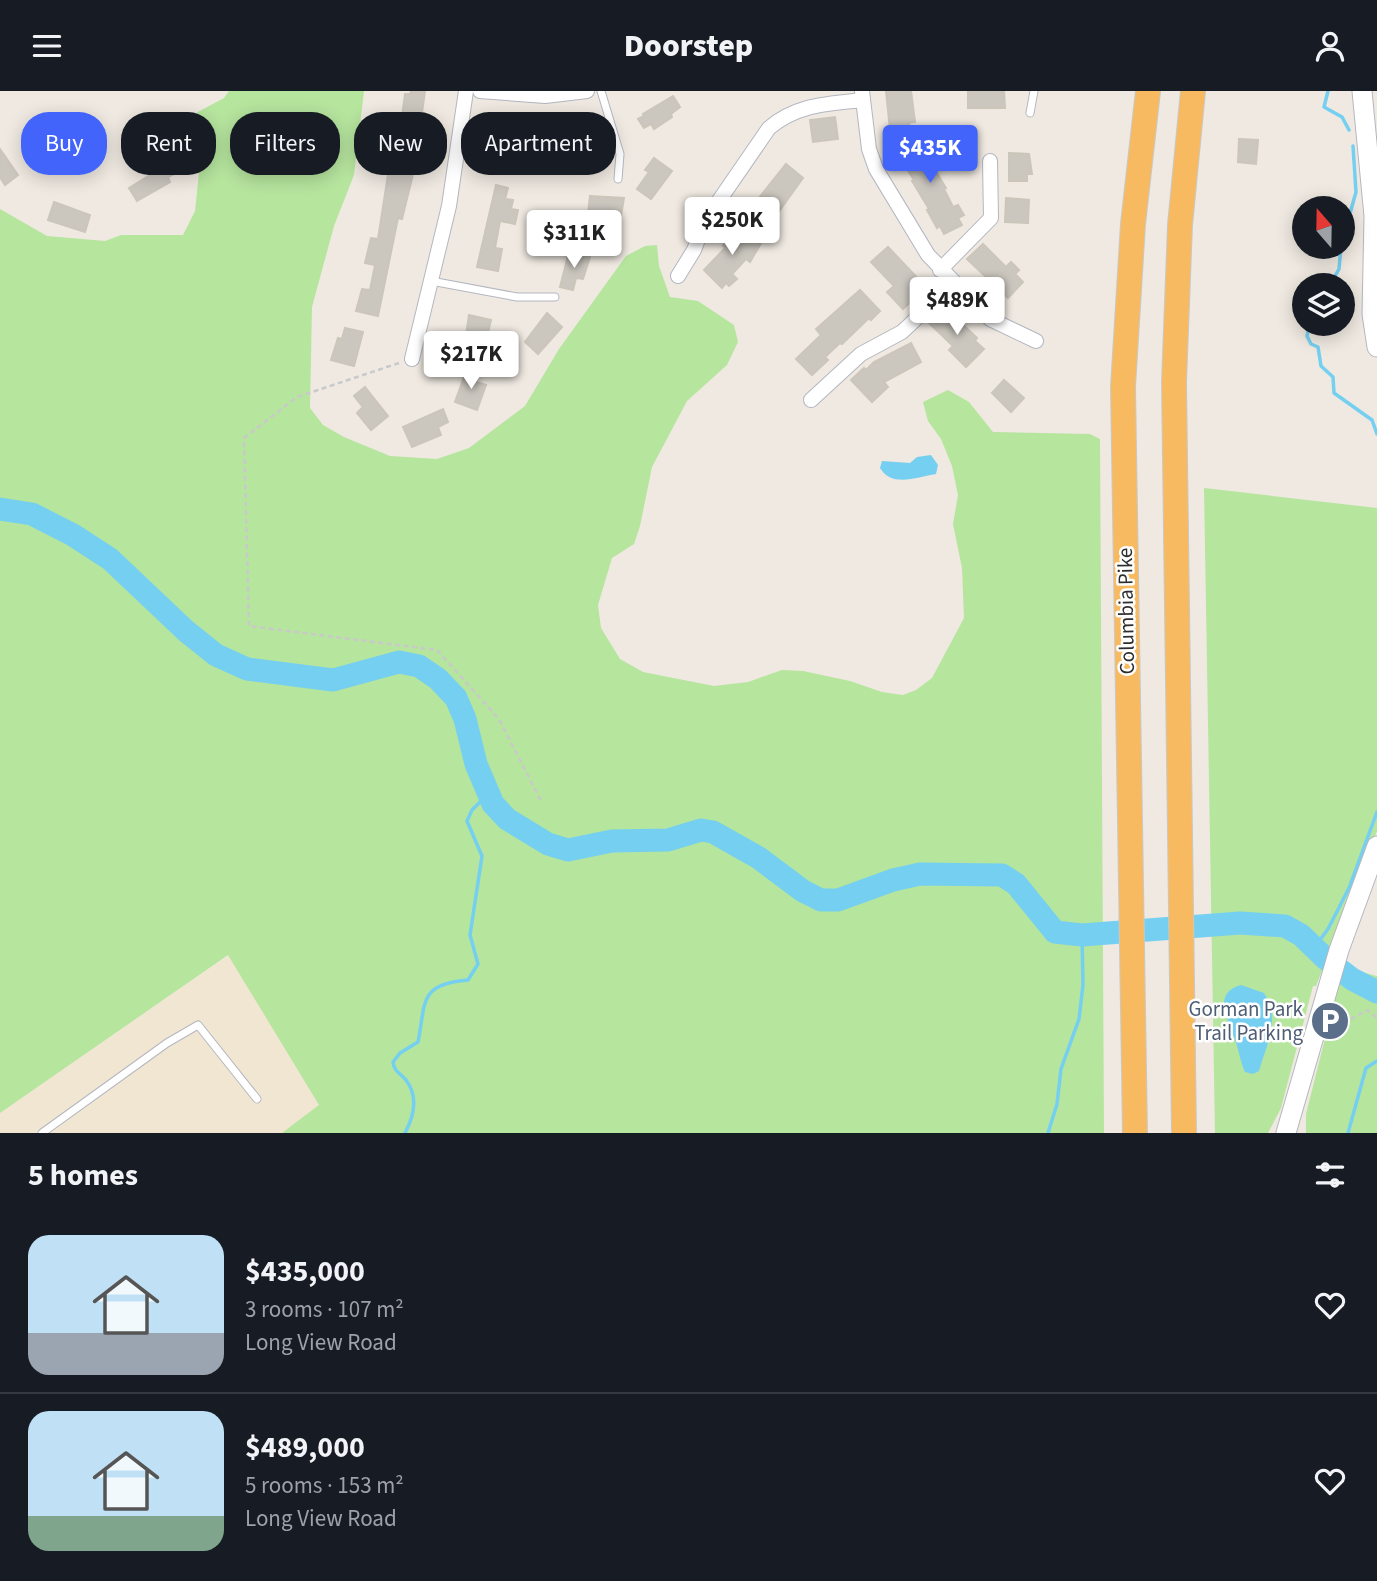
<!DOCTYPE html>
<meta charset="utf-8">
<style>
:root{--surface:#171b24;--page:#20242c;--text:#f1f3f6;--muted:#9ea1a6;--line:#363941;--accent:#4264fb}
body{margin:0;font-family:"Source Sans 3",sans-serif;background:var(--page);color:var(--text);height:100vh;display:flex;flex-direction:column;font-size:26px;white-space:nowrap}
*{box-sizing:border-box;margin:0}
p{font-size:23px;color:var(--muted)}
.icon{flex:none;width:38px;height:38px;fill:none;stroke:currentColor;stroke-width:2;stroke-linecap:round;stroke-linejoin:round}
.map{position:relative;height:1042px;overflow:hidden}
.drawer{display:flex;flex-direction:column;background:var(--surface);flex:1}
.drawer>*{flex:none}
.top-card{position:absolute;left:21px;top:21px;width:700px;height:63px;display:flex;gap:14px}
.needle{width:46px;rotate:340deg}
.buttons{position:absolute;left:1292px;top:105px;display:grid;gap:14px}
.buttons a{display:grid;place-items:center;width:63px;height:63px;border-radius:50%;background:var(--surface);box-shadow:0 4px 18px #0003;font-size:35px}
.price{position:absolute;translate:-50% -60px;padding:0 16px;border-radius:7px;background:#fff;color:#222;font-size:23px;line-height:46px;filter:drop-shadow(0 2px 4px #0008)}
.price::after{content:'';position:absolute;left:50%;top:42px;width:21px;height:16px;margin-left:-10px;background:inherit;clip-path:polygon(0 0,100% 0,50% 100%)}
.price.selected{background:var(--accent);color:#fff}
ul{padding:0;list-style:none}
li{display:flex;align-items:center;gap:21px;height:175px;padding:0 28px}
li+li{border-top:2px solid var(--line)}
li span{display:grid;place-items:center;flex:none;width:196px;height:140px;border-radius:21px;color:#555}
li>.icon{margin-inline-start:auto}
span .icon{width:84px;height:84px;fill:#fffc;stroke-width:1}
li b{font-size:30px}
h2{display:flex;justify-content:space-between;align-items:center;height:84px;padding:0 28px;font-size:30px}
.chip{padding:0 24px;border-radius:28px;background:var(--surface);box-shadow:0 4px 18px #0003;font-size:24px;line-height:63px}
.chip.selected{background:var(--accent);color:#fff}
header{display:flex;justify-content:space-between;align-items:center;height:91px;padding:0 28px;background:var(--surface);font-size:32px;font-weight:800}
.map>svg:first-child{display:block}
</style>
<header><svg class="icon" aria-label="menu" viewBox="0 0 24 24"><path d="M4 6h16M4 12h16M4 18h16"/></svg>Doorstep<svg class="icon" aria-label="person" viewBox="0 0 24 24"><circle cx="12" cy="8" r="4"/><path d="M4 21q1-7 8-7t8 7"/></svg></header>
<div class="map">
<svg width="1377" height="1042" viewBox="0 0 1377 1042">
<rect width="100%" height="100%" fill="#efe9e1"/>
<polygon fill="#f0e6d1" points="229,864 319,1015 285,1042 0,1042 0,1022"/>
<g fill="#b6e59e">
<polygon points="229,0 364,0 354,84 334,135 312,216 310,317 323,334 344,346 390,365 437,368 469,357 525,315 559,258 626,165 645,155 657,154 659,175 670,206 698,210 734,234 738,251 727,274 687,310 652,376 640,435 634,453 612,467 598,514 601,537 620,568 643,581 714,595 748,591 782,579 803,580 850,590 882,601 903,604 916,599 932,587 964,527 962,477 953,433 958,404 952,375 941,348 928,330 923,311 948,299 969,311 993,341 1090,343 1100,348 1104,1042 282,1042 319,1014 228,864 0,1022 0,118 47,145 105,150 121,144 183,144 195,120 200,72 192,52 196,22 224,7"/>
<polygon points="1204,397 1377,417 1377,740 1316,895 1313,895 1281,1017 1268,1042 1215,1042"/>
<polygon points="1343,876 1377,885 1377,1042 1306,1042 1306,1023"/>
</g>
<g fill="#75cff0">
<path d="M931 364 938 374 936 383C917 386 892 397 880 377L882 370 910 372 917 366Z"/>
<path d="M1241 894 1264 902C1281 929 1267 952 1259 980L1253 983 1245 981C1240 970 1239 959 1235 949 1229 930 1211 902 1241 894Z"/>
</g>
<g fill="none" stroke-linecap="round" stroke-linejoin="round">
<g stroke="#75cff0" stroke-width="3.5">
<polyline points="1328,0 1324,16 1342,26 1349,39"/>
<polyline points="1342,151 1356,101 1353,55"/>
<polyline points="1330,194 1339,178 1341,156"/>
<polyline points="1310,233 1307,245 1311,253 1318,256 1321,275 1333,286 1334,302 1372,329 1377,343"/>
<polyline points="1314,857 1328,838 1349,797 1377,721"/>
<path d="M405 1042C414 1025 419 1006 406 989 400 982 394 980 393 971L400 962 418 951C426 912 418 893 468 889L478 873 470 844 482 765 467 730 472 719 488 703"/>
<polyline points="1048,1042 1057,1013 1061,978 1079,928 1083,894 1082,844"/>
<polyline points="1348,1042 1366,977 1377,970"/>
</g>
<polyline stroke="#75cff0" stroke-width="23" points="0,418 32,423 73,444 110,468 186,540 216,564 247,578 333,589 399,571 419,575 438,588 456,607 465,628 476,673 493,713 507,728 548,753 568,759 612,750 668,749 701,739 713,741 759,767 803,800 821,809 838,809 893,789 920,783 1002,784 1016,793 1055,841 1082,844 1240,832 1285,835 1301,844 1326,868 1352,888 1377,901"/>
</g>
<g fill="#cbc7bf" stroke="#cbc5ba" stroke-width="2">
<polygon points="411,0 425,0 421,29 414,79 402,128 398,127 378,225 356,220 362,198 370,199 375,174 365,172 371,147 378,148 394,45 403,46 406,27 402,26 405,3 410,3"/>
<polygon points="886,0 911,0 915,31 908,32 911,36 890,39"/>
<polygon points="968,0 1004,0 1005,17 968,17"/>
<polygon points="673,5 680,16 671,23 672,26 654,38 651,33 644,37 638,28 644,25 643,23"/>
<polygon points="835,26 838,48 813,51 810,29"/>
<polygon points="501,37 515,39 513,50 517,51 514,74 506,73 505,80 495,78"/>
<polygon points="552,42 589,42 589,56 577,56 577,63 552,63"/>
<polygon points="917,45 923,55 929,52 935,61 927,66 946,97 944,98 953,116 958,114 964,124 958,127 962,134 944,143 940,135 937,137 927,119 929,118 912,90 914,89 895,59"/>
<polygon points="1239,48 1258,49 1256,73 1238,71"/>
<polygon points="0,58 18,84 5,94 0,86"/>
<polygon points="1009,62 1029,63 1032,83 1027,83 1027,90 1009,90"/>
<polygon points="654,67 672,80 651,108 637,98 649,81 645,79"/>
<polygon points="168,73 174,83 168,86 170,91 137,110 129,97"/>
<polygon points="786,73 803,87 767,137 747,122"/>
<polygon points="496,94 508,97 505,108 513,109 511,118 518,119 515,133 500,130 495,157 502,158 498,180 477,176"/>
<polygon points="590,105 624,107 619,136 609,135 610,126 588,123"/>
<polygon points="1006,107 1029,109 1028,132 1005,131"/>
<polygon points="54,111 90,124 85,141 48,129"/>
<polygon points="735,136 761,152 750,171 746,168 732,183 737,188 729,195 726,192 722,197 704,179 726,156 723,155"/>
<polygon points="983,153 1006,176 1011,171 1019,179 1015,183 1023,191 1008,207 967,168"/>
<polygon points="888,156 926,196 903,218 887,201 894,195 871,171"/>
<polygon points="569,161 590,166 583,188 576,187 573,199 560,196"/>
<polygon points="860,199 880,220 871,229 869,227 842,253 840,252 825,266 828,269 812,284 796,268 821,244 816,238"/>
<polygon points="944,216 977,247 975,250 984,258 966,276 949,259 953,255 928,231"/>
<polygon points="547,222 562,236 538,263 525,251"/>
<polygon points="469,224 491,229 483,262 464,258"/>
<polygon points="345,237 363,241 354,275 331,269 338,247 342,248"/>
<polygon points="911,252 921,271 884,291 888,296 872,311 851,289 864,277 866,279 874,271"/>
<polygon points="467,278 479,282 476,291 486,294 477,319 455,311"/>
<polygon points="1004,289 1024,307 1011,321 992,302"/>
<polygon points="365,296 388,325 371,339 357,322 363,316 354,305"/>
<polygon points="443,318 448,331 438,336 441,344 412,356 403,336"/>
</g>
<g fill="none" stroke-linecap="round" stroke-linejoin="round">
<defs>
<g id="service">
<polyline points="601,0 620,63 618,88"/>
<polyline points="1030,22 1034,0"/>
<polyline points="431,190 517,206 555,206"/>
<polyline points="42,1042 167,952 198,934 257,1008"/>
</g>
<g id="minor">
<polyline points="480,0 545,5 587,0"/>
<polyline points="862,0 869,58 876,78 928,164 990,228 1036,250"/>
<polyline points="940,179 991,127 990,70"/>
<path d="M678 185 694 159 705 130 769 37C797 13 828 13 863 9"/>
<polyline points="412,268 449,115 466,0"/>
<polyline points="811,309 861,263 902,241 954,192"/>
</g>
<g id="tertiary">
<polyline points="1362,0 1374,125 1372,223 1377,256"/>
<polyline points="1286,1042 1339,859 1377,755"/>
</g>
<g id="trunk">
<polyline points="1135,1042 1123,296 1133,133 1148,0"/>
<polyline points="1184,1042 1174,291 1180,134 1193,0"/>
</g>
</defs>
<use href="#service" stroke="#b4b7c1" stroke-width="9"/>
<use href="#minor" stroke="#b4b7c1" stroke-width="16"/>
<use href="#tertiary" stroke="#b4b7c1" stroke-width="21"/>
<use href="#trunk" stroke="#c9c9c9" stroke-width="26"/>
<g stroke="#c9c9c9" stroke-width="2.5" stroke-dasharray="5 3.5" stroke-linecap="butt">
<polyline points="399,272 297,306 244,347 249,535 437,559 499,628 542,712"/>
<polyline points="1334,931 1353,927 1367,919 1377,927"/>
</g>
<use href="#service" stroke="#fff" stroke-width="7"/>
<use href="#minor" stroke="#fff" stroke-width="14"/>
<use href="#tertiary" stroke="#fff" stroke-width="19"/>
<use href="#trunk" stroke="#f8ba60" stroke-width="24"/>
</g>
<defs>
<symbol id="parking-disc" viewBox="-11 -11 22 22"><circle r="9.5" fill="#5c6f8a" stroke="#fff"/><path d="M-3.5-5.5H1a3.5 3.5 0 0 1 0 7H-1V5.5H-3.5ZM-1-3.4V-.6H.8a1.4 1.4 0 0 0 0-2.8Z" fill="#fff"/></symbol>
</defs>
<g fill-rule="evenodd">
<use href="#parking-disc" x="1308" y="908" width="44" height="44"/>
</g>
<g text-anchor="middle" stroke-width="5" stroke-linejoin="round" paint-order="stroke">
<g font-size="21" fill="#2e2e2e" stroke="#fff">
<text transform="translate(1126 520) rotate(-91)" y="7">Columbia Pike</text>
</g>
<g font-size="21" fill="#4e5e75" stroke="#fff" text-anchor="end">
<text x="1303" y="925">Gorman Park<tspan x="1303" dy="24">Trail Parking</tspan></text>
</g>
</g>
</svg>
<div class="buttons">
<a><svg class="needle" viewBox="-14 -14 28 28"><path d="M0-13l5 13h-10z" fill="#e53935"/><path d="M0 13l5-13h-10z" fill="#9ea1a6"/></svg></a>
<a><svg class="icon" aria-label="layers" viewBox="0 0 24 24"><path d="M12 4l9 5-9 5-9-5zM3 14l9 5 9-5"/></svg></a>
</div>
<b class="price selected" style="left:930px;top:94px">$435K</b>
<b class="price" style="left:732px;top:166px">$250K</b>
<b class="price" style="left:574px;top:179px">$311K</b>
<b class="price" style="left:957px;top:246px">$489K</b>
<b class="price" style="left:471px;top:300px">$217K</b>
<div class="top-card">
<a class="chip selected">Buy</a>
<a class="chip">Rent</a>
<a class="chip">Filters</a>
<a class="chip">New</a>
<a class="chip">Apartment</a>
</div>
</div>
<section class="drawer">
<h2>5 homes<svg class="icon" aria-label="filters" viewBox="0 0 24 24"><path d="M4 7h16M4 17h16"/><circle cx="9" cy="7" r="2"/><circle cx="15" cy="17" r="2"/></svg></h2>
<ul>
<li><span style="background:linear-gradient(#bfe0f5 70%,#9aa5b1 0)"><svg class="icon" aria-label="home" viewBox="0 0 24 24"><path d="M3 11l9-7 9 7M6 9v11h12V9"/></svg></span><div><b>$435,000</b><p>3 rooms · 107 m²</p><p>Long View Road</p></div><svg class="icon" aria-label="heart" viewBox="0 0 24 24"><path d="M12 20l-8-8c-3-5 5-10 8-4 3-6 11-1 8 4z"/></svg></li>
<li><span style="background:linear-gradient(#bfe0f5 75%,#7fa58c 0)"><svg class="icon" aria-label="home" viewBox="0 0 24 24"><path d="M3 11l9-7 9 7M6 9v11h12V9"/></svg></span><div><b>$489,000</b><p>5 rooms · 153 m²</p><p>Long View Road</p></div><svg class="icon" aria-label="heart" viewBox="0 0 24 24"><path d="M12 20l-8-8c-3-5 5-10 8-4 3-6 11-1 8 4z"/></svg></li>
</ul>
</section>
